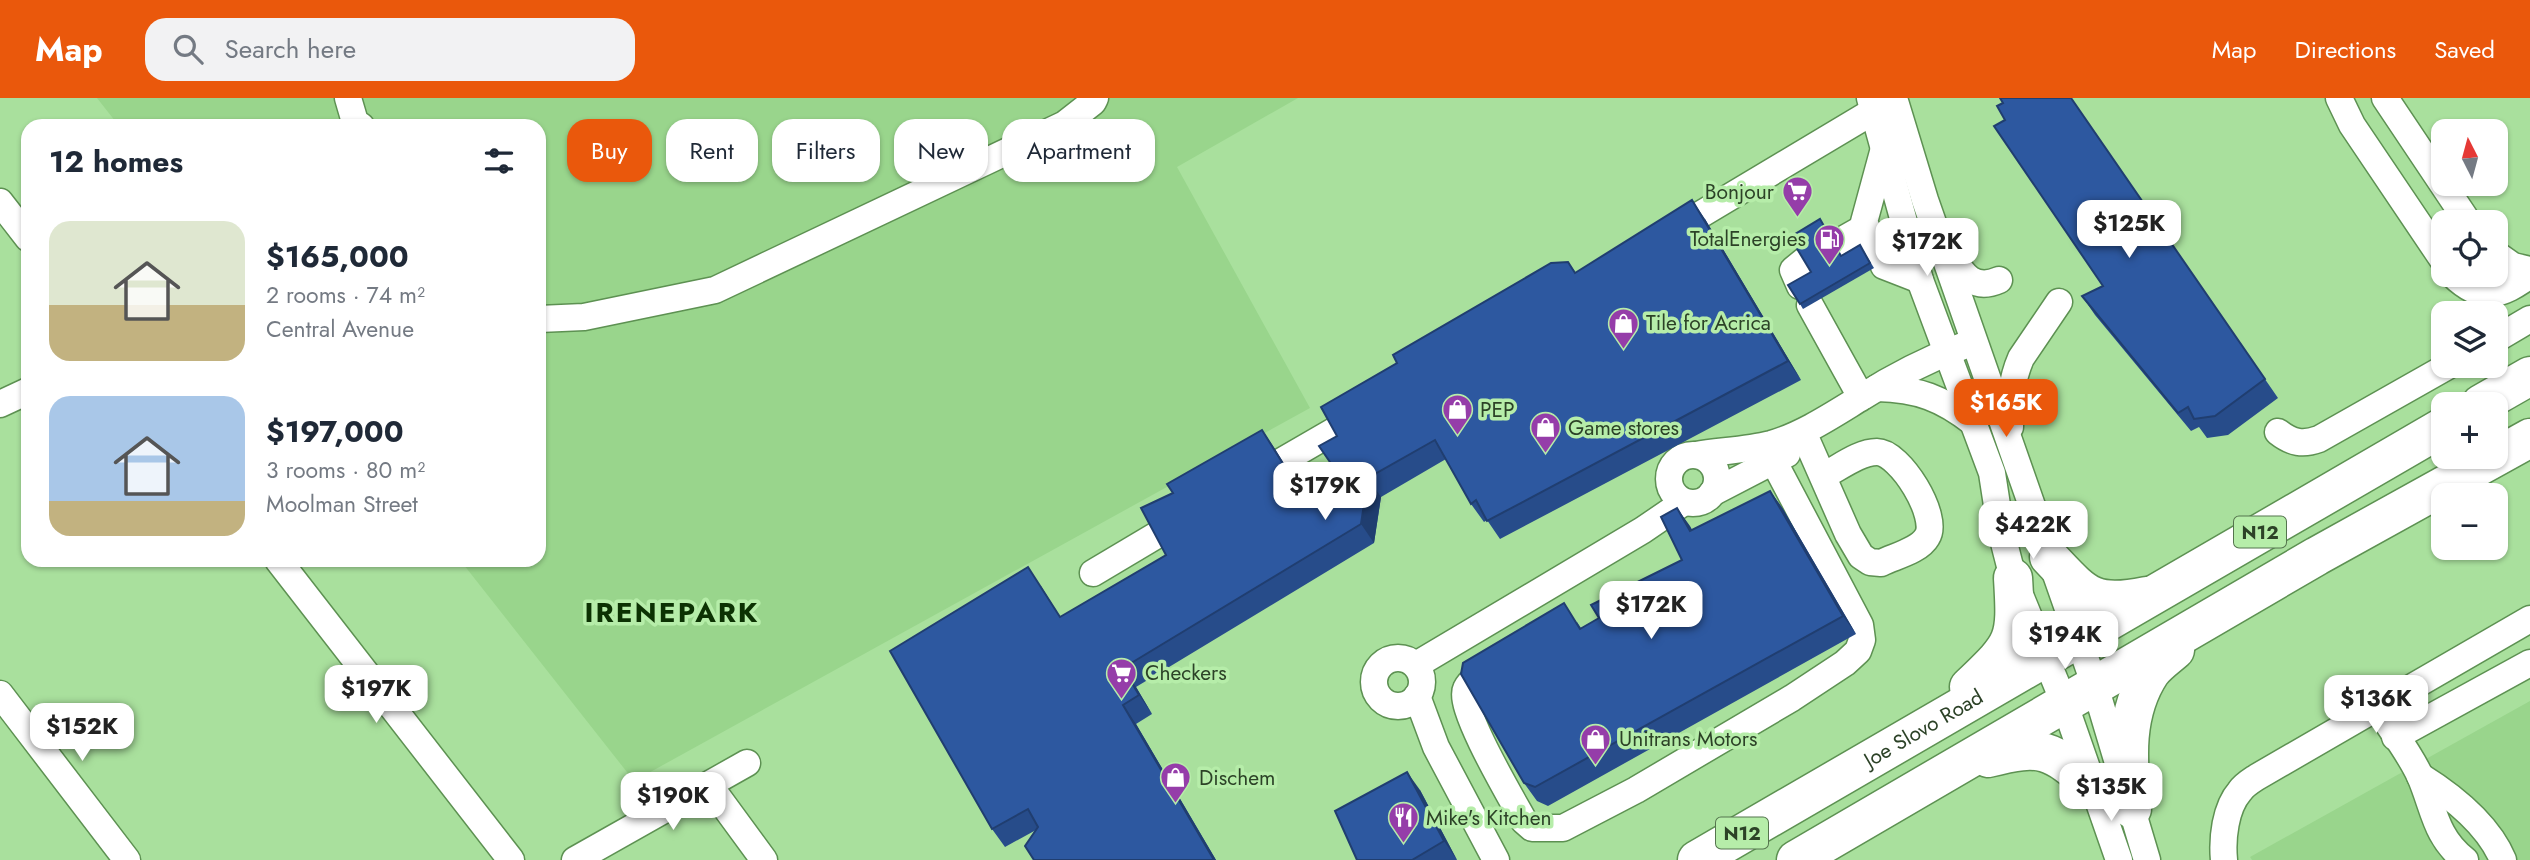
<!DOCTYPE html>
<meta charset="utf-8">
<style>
:root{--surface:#fff;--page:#f2f2f3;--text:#1f2937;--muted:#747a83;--accent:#ea580c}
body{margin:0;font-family:Jost,sans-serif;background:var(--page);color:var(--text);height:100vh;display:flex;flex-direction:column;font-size:26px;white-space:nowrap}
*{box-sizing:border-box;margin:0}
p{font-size:23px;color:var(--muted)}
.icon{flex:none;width:38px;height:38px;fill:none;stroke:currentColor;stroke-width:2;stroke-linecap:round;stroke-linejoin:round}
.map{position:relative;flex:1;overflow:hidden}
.details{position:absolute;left:21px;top:21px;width:525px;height:448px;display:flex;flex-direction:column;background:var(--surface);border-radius:21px;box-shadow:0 2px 5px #0004}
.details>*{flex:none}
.banner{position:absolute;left:567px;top:21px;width:665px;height:63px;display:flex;gap:14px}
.needle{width:46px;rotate:354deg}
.buttons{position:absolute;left:2431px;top:21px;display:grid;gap:14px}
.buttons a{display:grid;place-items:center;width:77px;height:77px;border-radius:14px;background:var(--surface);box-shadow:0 2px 5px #0004;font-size:35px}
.price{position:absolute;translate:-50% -60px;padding:0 16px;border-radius:14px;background:#fff;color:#222;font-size:23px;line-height:46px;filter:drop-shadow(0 2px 4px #0008)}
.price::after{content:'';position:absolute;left:50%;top:42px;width:21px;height:16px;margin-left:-10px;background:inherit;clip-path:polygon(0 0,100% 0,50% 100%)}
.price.active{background:var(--accent);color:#fff}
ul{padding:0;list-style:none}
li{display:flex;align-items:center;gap:21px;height:175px;padding:0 28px}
li span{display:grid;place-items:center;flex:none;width:196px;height:140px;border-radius:21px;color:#555}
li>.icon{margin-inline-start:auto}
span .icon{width:84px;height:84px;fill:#fffc;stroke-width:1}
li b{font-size:30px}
h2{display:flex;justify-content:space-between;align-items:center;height:84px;padding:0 28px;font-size:30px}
.pill{padding:0 24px;border-radius:21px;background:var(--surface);box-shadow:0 2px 5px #0004;font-size:24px;line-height:63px}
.pill.active{background:var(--accent);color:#fff}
header{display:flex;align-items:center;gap:42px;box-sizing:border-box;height:98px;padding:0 35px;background:var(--accent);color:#fff}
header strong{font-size:33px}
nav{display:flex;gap:38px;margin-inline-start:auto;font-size:24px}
.search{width:490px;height:63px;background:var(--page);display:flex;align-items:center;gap:18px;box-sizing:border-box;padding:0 24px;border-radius:21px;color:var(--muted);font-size:26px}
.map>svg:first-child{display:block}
</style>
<header>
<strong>Map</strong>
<div class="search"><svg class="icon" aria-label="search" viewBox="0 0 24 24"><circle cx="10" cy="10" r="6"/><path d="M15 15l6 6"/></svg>Search here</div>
<nav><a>Map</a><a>Directions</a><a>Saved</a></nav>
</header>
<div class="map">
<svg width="2530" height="762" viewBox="0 0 2530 762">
<rect width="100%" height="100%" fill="#a9e09d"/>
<g fill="#99d58c">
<polygon points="97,0 1298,0 1177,69 1310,310 634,683 460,462 539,462 539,28 119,28"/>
<polygon points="2530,603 2530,762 2252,762 2250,759"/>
</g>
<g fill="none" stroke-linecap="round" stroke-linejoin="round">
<defs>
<g id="minor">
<polyline points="348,0 355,24 361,28"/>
<polyline points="1870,0 1920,182 1992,375 2001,433 2013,480 2065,607 2119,762"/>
<polyline points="1894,0 1925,102 2095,588 2147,762"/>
<polyline points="2339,0 2352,27 2443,162"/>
<polyline points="2385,0 2468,124"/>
<polyline points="1883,54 1864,124 1884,168 1920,182"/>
<polyline points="0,104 28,140"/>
<polyline points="1673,133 1872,14"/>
<polyline points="1835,146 1865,129"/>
<polyline points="2496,156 2513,168 2530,172"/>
<path d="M1952 157C1962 177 1974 193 1999 182"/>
<path d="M2453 177C2482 205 2501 198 2530 177"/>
<polyline points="1800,188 1793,172 1804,163"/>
<polyline points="1810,207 1861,299"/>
<polyline points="539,221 584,219 715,192 1065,26 1093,4 1095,0"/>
<polyline points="2496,241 2530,221"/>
<path d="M1877 290C1918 291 1942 300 1974 325"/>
<polyline points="0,306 28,293"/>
<path d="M2010 329C2010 304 2011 283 2021 260L2059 204"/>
<path d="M2278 334C2292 345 2303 347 2319 341L2448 268"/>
<path d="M1807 343 1848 436 1861 458 1870 464 1881 465C1895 458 1919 453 1927 439 1940 419 1900 354 1877 354 1859 354 1839 370 1823 378"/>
<circle cx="1693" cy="381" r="24"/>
<path d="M1696 357C1720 353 1747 352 1771 346 1803 337 1834 316 1862 299 1893 279 1929 261 1963 248"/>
<polyline points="1253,380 1365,315"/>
<polyline points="1712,395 1787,356"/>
<polyline points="278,462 511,762"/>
<polyline points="1093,475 1187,419"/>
<circle cx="1398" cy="584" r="24"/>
<polyline points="1416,567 1643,432 1684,404"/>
<path d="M1496 568C1486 574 1471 580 1466 591 1457 609 1512 701 1524 723L1532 730H1563L1636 692 1792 600 1845 565 1858 553 1862 542 1860 527 1774 364"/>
<polyline points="0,596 127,762"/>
<polyline points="1417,598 1436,649 1496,762"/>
<path d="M2377 609C2391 632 2409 654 2420 678 2434 710 2435 739 2465 762"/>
<polyline points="2395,639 2530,565"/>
<path d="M2420 678C2452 698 2488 726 2503 762"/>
<polyline points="709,687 764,762"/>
<polyline points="575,762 747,665"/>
<path d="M2224 762C2222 741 2225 710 2240 693 2244 687 2251 683 2257 679L2530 521"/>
</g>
<g id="highway">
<polyline points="2481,306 2530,278"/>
<path d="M2049 459C2085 497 2092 509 2146 498"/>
<path d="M1969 589C2015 545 2017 544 2013 480"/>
<path d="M1988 660C2043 646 2050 651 2093 687"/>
<path d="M2132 711C2128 664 2123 616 2151 574 2157 566 2167 559 2175 552"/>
<path id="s1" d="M1697 762 2443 329"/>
<polyline points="1796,762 2317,458 2530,340"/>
</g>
</defs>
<use href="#minor" stroke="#5d9152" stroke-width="29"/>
<use href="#highway" stroke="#5d9152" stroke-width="41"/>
<use href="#minor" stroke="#fff" stroke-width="26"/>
<use href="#highway" stroke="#fff" stroke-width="38"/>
</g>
<g fill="#274c8a">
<polygon points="2071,0 2278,300 2228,337 2207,340 2199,329 2191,333 2095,217 2082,198 2103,188"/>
<polygon points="1705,121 1801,282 1500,441 1487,422 1484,424 1471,406 1446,361 1381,399 1374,445 1136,589 1152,616 1136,626 1216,762 1034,762 1036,732 1005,749 992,731 1041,488 1060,519 1166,457 1262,332 1296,385 1332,367 1337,338 1397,265 1568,164 1576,175"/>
<polygon points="1863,152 1874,170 1803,211 1800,206 1842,158"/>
<polygon points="1770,393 1783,411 1856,536 1548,708 1537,703 1524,685 1577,524 1581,530 1599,520 1682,462 1677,410 1692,432"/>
<polygon points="1420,692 1457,762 1357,762"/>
</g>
<g fill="#203e70">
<polygon points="1692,102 1705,121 1801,282 1788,263"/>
<polygon points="1262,332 1275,351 1308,404 1295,385"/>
<polygon points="1368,380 1381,399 1374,445 1361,426"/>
<polygon points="1770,393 1783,411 1856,536 1843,518"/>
<polygon points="1677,410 1690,428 1703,452 1690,433"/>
<polygon points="1123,570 1136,589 1152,616 1139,597"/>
<polygon points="1123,607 1136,626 1216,762 1214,762"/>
<polygon points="1407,674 1420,692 1457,762 1444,743"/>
</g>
<g fill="#2d58a0" stroke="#203e70" stroke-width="2">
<polygon points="2000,0 2071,0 2265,281 2215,318 2194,321 2188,309 2178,315 2082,198 2103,188 1994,28 2005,22 1997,8 2003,5"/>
<polygon points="1692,102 1788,263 1487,423 1476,402 1471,406 1435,342 1368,380 1361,426 1123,570 1139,597 1123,607 1214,762 1034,762 1025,748 1038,729 1028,711 992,731 890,553 1028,469 1060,519 1166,457 1141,410 1173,395 1167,386 1262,332 1295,385 1332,367 1319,348 1337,338 1321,309 1397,265 1393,257 1551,165 1568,164 1575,175"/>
<polygon points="1820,121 1841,158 1860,147 1870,165 1800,206 1788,187 1811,174 1790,139"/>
<polygon points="1770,393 1843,518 1535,689 1524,685 1461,576 1463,565 1564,505 1580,531 1599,520 1591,507 1682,462 1661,419 1677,410 1690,433"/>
<polygon points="1407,674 1444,743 1412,762 1357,762 1335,713"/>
</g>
<defs>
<symbol id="supermarket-pin" viewBox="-11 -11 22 30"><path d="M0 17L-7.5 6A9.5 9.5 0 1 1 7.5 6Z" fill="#953da9" stroke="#b6eda9"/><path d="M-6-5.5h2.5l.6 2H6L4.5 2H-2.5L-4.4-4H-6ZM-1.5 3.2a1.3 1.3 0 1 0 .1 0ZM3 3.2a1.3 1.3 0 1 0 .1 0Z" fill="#fff"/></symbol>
<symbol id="fuel-pin" viewBox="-11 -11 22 30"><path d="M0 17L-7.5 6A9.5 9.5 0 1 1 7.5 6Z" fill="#953da9" stroke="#b6eda9"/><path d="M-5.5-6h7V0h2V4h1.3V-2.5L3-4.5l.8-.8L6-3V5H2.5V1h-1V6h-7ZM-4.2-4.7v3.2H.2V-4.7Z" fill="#fff"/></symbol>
<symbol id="shop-pin" viewBox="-11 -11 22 30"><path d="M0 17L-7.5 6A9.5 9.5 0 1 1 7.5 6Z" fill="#953da9" stroke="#b6eda9"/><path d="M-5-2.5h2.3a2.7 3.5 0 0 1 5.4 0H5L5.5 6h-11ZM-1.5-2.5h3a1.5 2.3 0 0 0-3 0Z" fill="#fff"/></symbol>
<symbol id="restaurant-pin" viewBox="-11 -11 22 30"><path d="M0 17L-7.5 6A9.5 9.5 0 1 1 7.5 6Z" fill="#953da9" stroke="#b6eda9"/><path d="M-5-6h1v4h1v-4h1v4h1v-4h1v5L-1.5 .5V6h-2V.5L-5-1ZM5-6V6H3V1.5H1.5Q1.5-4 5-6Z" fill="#fff"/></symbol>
</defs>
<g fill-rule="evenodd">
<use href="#supermarket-pin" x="1780" y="76" width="35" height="47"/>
<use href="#fuel-pin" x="1812" y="124" width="35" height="47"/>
<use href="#shop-pin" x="1606" y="208" width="35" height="47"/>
<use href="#shop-pin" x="1440" y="294" width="35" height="47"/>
<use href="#shop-pin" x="1528" y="312" width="35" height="47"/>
<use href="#supermarket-pin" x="1104" y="558" width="35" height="47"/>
<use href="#shop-pin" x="1578" y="624" width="35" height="47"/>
<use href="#shop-pin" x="1158" y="662" width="35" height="47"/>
<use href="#restaurant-pin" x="1386" y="702" width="35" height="47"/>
</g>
<g text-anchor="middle" stroke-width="7" stroke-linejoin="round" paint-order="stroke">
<g fill="#b6eda9" stroke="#55754e" stroke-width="2">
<rect x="2234" y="418.5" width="52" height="31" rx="5"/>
<rect x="1716" y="719.5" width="52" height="31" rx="5"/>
</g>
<g font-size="19" font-weight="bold" fill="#2c4227">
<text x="2260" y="441">N12</text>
<text x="1742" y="742">N12</text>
</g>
<g font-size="21" fill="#2c4227" stroke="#b6eda9" text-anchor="start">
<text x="1774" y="101" text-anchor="end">Bonjour</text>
<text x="1806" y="148" text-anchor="end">TotalEnergies</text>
<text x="1646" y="232">Tile for Acrica</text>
<text x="1480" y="319">PEP</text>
<text x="1568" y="337">Game stores</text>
<text x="1145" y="582">Checkers</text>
<text x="1619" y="648">Unitrans Motors</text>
<text x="1199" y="687">Dischem</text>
<text x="1426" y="727">Mike's Kitchen</text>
</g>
<g font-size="21" fill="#2c4227" stroke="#b6eda9">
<text dy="7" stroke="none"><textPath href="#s1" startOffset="262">Joe Slovo Road</textPath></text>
</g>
<g font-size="28" font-weight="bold" letter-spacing="2" fill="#0c3203" stroke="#b6eda9">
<text x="672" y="524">IRENEPARK</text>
</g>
</g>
</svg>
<div class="buttons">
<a><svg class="needle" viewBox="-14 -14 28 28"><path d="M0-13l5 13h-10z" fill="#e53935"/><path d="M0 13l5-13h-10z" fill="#747a83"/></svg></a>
<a><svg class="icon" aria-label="locate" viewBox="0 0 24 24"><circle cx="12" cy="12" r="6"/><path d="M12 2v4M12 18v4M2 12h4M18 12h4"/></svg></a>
<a><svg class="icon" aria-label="layers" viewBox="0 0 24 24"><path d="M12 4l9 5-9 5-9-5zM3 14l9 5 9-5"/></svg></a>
<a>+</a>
<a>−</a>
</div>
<b class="price" style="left:2129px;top:162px">$125K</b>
<b class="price" style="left:1927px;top:180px">$172K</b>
<b class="price active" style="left:2006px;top:341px">$165K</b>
<b class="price" style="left:1325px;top:424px">$179K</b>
<b class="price" style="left:2033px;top:463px">$422K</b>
<b class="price" style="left:1651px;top:543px">$172K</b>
<b class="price" style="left:2065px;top:573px">$194K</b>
<b class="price" style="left:376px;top:627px">$197K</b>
<b class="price" style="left:2376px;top:637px">$136K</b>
<b class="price" style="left:82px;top:665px">$152K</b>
<b class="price" style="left:2111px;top:725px">$135K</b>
<b class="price" style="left:673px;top:734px">$190K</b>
<div class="banner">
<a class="pill active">Buy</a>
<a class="pill">Rent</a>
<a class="pill">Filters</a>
<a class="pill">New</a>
<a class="pill">Apartment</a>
</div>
<section class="details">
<h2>12 homes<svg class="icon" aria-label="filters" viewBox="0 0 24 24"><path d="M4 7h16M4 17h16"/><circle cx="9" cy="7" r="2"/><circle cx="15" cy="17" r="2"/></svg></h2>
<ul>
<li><span style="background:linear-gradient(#dfe7d0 60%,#c2b280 0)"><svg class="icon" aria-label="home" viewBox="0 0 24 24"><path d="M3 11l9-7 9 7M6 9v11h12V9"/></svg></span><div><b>$165,000</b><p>2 rooms · 74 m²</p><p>Central Avenue</p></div></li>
<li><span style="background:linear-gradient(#a9c7e8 75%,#c2b280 0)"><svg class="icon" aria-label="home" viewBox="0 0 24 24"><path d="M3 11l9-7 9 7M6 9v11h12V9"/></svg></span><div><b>$197,000</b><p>3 rooms · 80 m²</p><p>Moolman Street</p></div></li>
</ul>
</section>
</div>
